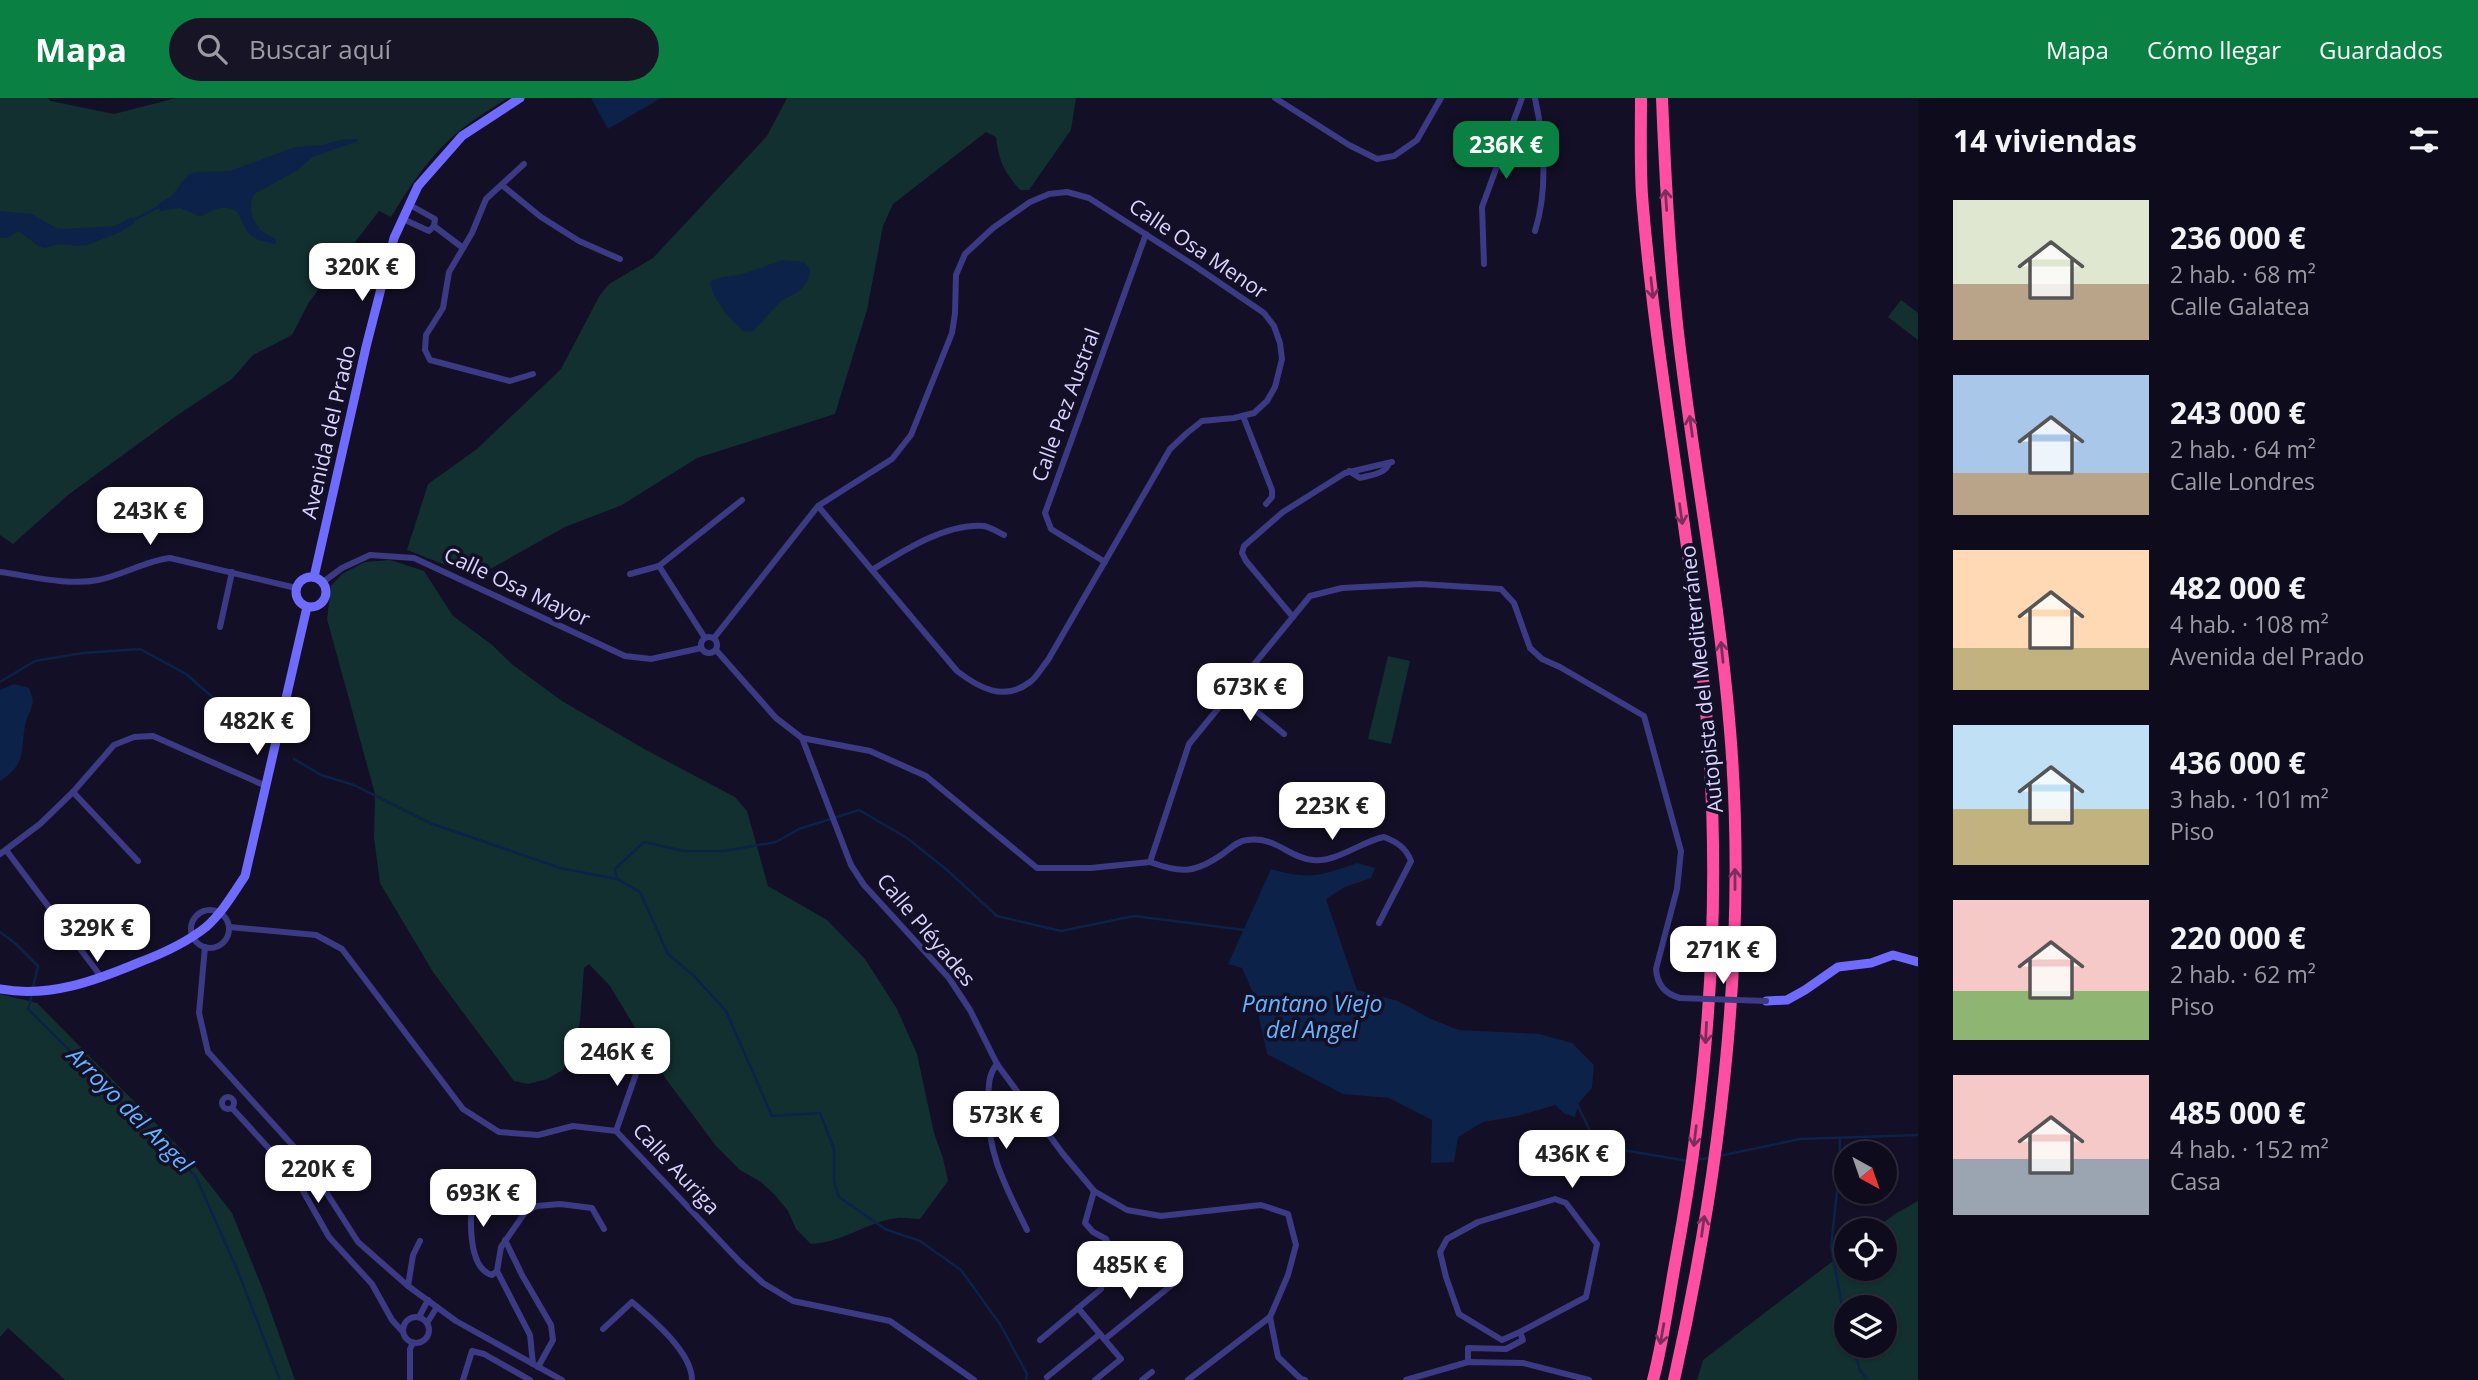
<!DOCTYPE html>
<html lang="es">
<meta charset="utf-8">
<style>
:root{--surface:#0e0b1c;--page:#171425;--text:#f1f3f6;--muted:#9b9ba3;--line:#2e2b3b;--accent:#0b8043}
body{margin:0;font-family:"Open Sans",sans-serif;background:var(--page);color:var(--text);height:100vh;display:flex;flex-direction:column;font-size:26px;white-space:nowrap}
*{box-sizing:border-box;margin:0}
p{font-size:23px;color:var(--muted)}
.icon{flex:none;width:38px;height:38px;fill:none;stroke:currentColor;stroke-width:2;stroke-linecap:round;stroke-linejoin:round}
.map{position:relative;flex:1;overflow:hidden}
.details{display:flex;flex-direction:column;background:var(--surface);width:560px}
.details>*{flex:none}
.needle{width:46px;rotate:140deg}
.controls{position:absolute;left:1834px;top:1043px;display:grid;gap:14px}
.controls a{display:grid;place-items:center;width:63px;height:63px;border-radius:50%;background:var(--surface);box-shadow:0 2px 5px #0004,0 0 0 2px var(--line);font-size:35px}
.price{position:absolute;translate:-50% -60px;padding:0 16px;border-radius:14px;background:#fff;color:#222;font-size:23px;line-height:46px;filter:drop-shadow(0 2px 4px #0008)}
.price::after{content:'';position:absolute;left:50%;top:42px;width:21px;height:16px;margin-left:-10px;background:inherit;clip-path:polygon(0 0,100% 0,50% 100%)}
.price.on{background:var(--accent);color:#fff}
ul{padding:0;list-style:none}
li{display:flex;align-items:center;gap:21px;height:175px;padding:0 35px}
li span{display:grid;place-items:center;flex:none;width:196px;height:140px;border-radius:0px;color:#555}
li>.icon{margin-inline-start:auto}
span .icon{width:84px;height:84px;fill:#fffc;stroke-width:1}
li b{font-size:30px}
h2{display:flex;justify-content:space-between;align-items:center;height:84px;padding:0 35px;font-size:30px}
header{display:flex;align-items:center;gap:42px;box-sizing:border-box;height:98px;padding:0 35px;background:var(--accent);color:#fff}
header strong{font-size:33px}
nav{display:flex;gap:38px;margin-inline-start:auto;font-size:24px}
.search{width:490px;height:63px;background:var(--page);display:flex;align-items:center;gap:18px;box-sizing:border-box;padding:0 24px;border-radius:38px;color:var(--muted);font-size:26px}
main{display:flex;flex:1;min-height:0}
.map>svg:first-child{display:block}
</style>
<header>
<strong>Mapa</strong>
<div class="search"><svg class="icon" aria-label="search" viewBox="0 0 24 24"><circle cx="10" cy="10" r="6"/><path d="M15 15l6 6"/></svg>Buscar aquí</div>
<nav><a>Mapa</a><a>Cómo llegar</a><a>Guardados</a></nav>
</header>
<main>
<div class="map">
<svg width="1918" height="1282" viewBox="0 0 1918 1282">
<rect width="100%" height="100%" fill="#130f26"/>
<g fill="#12302f" fill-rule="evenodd">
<path d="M0 0H47L51 3 114 16 176 0H508C494 9 480 17 467 27 434 51 412 85 391 119L379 113 309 204 292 237 253 257 232 281 179 316 68 397 13 446 0 437Z"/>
<path d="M787 0H1076L1071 32 1029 92H1020C1004 73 999 64 996 39L986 34 893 106 883 128 867 212 835 316 697 360 622 407 565 429 476 479 407 452 428 386 477 351 561 271 600 197 609 186 653 160 767 38Z"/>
<polygon points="1901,202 1918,215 1918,242 1888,219"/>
<path d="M390 462 424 473 453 518 491 546 513 567 562 603 646 652 735 699 747 713 768 788 827 822 865 861 897 911 917 956 934 1035 943 1060 948 1083 920 1121C913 1121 905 1119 897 1120 870 1123 841 1145 811 1146L796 1131 788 1113 775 1097 761 1084 740 1072 716 1048 666 981 610 888 589 866 584 870 580 923 572 955 563 972 547 981 528 986 514 983 433 874 380 785 374 740 375 696 327 521 331 488 342 476 365 464Z"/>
<polygon points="1388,558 1410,563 1391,646 1368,641"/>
<polygon points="0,896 37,905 185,1055 232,1115 265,1197 295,1282 65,1282 8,1230 0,1239"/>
<path d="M1918 1103V1282H1697L1703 1262 1846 1153V1171H1885V1132H1873L1895 1116ZM1846 1209H1885V1248H1846Z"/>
</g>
<g fill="#0c2248">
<polygon points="591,0 661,0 608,31"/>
<path d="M345 41H357L358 43 312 59 298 72 254 96C247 108 252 124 262 133 266 137 272 138 276 142L275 147C269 143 261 144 255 140 238 131 245 107 221 110 213 111 208 116 200 118L180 110 160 113 158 106 171 99 188 77 195 74 230 73 295 49 322 47Z"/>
<polygon points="0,113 31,116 56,130 65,131 115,128 132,119 135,125 120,134 88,147 78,148 59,146 45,150 38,148 19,133 7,140 0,140"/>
<path d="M783 162 804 164 810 171 809 180 801 192 781 203 753 233 745 234C730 221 713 203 710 184L714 181 743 176Z"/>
<path d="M14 586 29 590C38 609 28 611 25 628 20 655 27 665 0 683V592Z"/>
<path d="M1357 765 1375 770 1371 780 1345 789 1326 801 1357 892 1398 903 1431 921 1459 932 1539 936 1572 945 1594 967 1592 990 1578 1006 1575 1019 1565 1016 1555 1007 1518 1018 1483 1024 1458 1039 1454 1064 1431 1065 1432 1022 1389 1000 1343 996 1267 956 1254 897 1242 870 1228 866 1271 771C1308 782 1321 778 1357 765Z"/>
</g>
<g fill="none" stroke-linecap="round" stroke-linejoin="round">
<g stroke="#0c2248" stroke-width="2.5">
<polyline points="132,123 160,108"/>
<polyline points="0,584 35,563 83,555 140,551 186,576 233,617 261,637"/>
<polyline points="294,661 321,677 354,687 430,725 560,770 617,781 640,794 668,856 695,879 726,913 772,1018 820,1015 834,1051 834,1084 839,1099 885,1131 920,1143 961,1172 1000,1226 1027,1276 1026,1282"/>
<polyline points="617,781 615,771 644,744 684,753 724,753 776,744 799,731 859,712 907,740 947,772 997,818 1061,833 1134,818 1245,832"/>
<polyline points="0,834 16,846 38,868 33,889"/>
<polyline points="32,896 28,911 196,1079 239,1176 280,1282"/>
<polyline points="1577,1006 1591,1035 1605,1049 1688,1063"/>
<polyline points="1840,1040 1839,1075 1831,1149 1846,1229"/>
<polyline points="1719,1058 1800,1041 1918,1037"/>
<polyline points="1695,1062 1709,1060"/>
<polyline points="1852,1248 1860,1272 1867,1282"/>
</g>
<g stroke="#3d3a85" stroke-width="6">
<polyline points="1275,0 1349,47 1377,61 1394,58 1417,42 1441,0"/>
<path d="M1535 0C1544 42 1548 92 1535 133"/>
<polyline points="524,66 486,101 472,135 449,174 443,210 426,237 425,252 430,262 510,283 533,276"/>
<polyline points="503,88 541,119 579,143 620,161"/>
<polyline points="403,121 429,133 434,128 435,121 410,107"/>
<polyline points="434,128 463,150"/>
<polyline points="1484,166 1482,109 1522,0"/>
<polyline points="1243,318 1272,392 1272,399 1266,406"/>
<path d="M1349 373 1360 380C1370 377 1386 376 1389 365"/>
<polyline points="1105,464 1051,431 1045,415 1146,136"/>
<polyline points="659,468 705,540"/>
<path d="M872 472C903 453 946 425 984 428 990 429 998 434 1004 437"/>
<path d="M0 474C31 478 67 488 98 482 123 477 145 463 170 460L296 490"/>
<polyline points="630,476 659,468 742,402"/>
<polyline points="323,484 342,470 370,457 414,460 625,558 651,561 701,550"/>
<polyline points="1293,519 1246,463 1242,455 1244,448 1283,414 1345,375 1392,364"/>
<polyline points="220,529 232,474"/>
<circle cx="709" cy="547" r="8"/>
<path d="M714 540 818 408 892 361 911 337 952 235 955 215 956 177 965 156 993 130 1030 104 1049 96 1067 94 1089 100 1195 168 1264 215 1274 228 1280 245 1282 261 1275 289 1267 303 1254 315 1234 320 1202 323 1187 335 1170 351 1048 562C1042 569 1037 579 1030 584 1004 604 979 590 957 573L818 408"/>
<path d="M716 552 776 620 802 640 870 653 926 678 1037 770H1091L1150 764 1189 646 1310 498 1342 490 1421 486 1501 491 1514 505 1530 550 1542 561 1560 569 1644 618 1681 753 1677 791 1656 871C1657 887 1665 896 1680 900"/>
<polyline points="1233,594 1284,636"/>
<polyline points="802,640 851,767 864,787 949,880 970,912 997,966 1063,1056 1094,1093 1127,1112 1161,1118 1261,1107 1288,1116 1296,1147 1288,1177 1270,1219 1278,1259 1301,1281 1305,1282"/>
<polyline points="73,694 138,763"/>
<polyline points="6,752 102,880"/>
<polyline points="0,756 40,726 73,694 114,647 134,639 153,638 266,688"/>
<path d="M1150 764C1182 776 1196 775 1224 755 1232 749 1238 743 1247 742 1276 738 1289 760 1313 762 1336 765 1362 743 1384 739 1397 744 1406 750 1411 763L1379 825"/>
<circle cx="210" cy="831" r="19"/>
<polyline points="229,829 316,837 342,851 463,1011 499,1034 538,1037 573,1028 616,1033 740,1164 763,1185 793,1203 890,1223 974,1282"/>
<polyline points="205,849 199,915 208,954 305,1061 358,1144 408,1188 456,1223 562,1282"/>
<path d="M997 966C988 977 989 987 988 1002 986 1054 1005 1087 1027 1132"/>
<circle cx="228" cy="1005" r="6"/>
<polyline points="232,1010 285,1068 299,1086 329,1139 372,1186 392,1222 403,1234"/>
<polyline points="616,1033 643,956"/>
<path d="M473 1098C470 1118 467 1170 492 1177L497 1173"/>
<polyline points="505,1142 522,1177 551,1227 553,1242 538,1269"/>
<polyline points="408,1188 413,1157 420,1143"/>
<polyline points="1078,1210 1121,1261 1095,1282"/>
<circle cx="416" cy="1232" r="13"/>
<polyline points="419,1219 428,1202"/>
<polyline points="427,1225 437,1209"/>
<path d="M603 1231 632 1204C652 1221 692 1254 692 1282"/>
<polyline points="1105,1241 1173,1186"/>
<polyline points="1040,1242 1101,1191 1111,1151 1106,1141 1093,1134 1085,1125 1094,1093"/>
<polyline points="1468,1264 1468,1250 1506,1251 1523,1242 1520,1234 1586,1199 1597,1146 1566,1105 1555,1101 1478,1124 1447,1141 1440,1154 1446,1179 1459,1216 1502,1242 1520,1234"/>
<polyline points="533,1266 530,1237 497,1173 501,1149 526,1113 537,1108 560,1106 592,1110 604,1131"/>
<polyline points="1047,1279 1100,1236"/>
<polyline points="410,1282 410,1251 413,1245"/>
<polyline points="463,1282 472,1253 484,1256 530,1282"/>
<polyline points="1142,1282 1152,1274"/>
<polyline points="1188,1282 1270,1219"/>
<polyline points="1406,1282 1468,1264 1523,1265 1589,1282"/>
</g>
<g stroke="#6f6bff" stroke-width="9">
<circle cx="311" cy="494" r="15"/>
<polyline points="314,479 366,249 394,140 418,88 462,38 520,0"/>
<path d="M0 891C49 900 95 883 140 864 164 855 186 845 206 829 222 815 233 796 245 778L307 509"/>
<polyline points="1766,903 1787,902 1805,892 1838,869 1871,865 1893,857 1918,864"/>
</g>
<g stroke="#ff4fa3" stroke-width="12">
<path d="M1641 0C1641 32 1640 65 1642 97 1656 274 1693 448 1707 625 1722 802 1709 980 1677 1155 1669 1197 1664 1240 1653 1282"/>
<path d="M1662 0C1665 76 1669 151 1677 226 1692 362 1719 496 1730 632 1748 847 1721 1071 1674 1282"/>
</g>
<polyline stroke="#3d3a85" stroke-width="6" points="1680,900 1766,903"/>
</g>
<defs><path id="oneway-shaft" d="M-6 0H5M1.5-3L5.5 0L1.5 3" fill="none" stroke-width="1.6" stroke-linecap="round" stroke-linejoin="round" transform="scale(1.75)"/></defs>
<g stroke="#7d2c5e">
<use href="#oneway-shaft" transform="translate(1666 102) rotate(-94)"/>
<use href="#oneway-shaft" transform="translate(1652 190) rotate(84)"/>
<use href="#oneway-shaft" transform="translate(1691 328) rotate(-98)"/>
<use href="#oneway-shaft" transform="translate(1681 416) rotate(82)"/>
<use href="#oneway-shaft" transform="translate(1722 554) rotate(-96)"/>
<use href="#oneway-shaft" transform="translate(1735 781) rotate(-90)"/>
<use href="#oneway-shaft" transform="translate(1706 935) rotate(93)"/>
<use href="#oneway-shaft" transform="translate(1695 1038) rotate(97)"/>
<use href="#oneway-shaft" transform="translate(1703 1128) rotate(-82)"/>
<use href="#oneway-shaft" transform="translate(1662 1236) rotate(100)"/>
</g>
<g text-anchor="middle" stroke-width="7" stroke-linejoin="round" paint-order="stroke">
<g font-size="21" fill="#d9d4ff" stroke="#130f26">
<text transform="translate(1198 151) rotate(34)" y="7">Calle Osa Menor</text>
<text transform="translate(1066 307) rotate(-70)" y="7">Calle Pez Austral</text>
<text transform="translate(329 334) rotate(-77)" y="7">Avenida del Prado</text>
<text transform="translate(517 489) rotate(25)" y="7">Calle Osa Mayor</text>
<text transform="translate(1702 581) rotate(-96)" y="7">Autopista del Mediterráneo</text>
<text transform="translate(926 832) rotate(50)" y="7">Calle Pléyades</text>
<text transform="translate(676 1071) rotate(47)" y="7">Calle Auriga</text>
</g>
<g font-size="23" font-style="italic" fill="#62b6ff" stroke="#130f26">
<text x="1312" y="914">Pantano Viejo<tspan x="1312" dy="26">del Angel</tspan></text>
<text transform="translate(130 1012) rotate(45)" y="8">Arroyo del Angel</text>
</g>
</g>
</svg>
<div class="controls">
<a><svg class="needle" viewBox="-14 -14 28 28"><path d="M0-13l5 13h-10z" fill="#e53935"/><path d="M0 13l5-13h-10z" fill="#9b9ba3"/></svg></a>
<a><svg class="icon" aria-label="locate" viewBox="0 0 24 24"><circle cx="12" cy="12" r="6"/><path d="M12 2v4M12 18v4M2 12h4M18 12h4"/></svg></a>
<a><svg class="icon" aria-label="layers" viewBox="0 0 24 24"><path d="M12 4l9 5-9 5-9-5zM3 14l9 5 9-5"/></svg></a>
</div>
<b class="price on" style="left:1506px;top:83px">236K €</b>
<b class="price" style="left:362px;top:205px">320K €</b>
<b class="price" style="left:150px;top:449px">243K €</b>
<b class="price" style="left:1250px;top:625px">673K €</b>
<b class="price" style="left:257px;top:659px">482K €</b>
<b class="price" style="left:1332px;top:744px">223K €</b>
<b class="price" style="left:97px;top:866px">329K €</b>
<b class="price" style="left:1723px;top:888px">271K €</b>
<b class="price" style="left:617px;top:990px">246K €</b>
<b class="price" style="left:1006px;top:1053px">573K €</b>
<b class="price" style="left:1572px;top:1092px">436K €</b>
<b class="price" style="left:318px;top:1107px">220K €</b>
<b class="price" style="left:483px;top:1131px">693K €</b>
<b class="price" style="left:1130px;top:1203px">485K €</b>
</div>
<section class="details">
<h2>14 viviendas<svg class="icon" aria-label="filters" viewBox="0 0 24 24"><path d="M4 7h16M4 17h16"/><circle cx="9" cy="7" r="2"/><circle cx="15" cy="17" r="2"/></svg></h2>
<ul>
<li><span style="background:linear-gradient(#dfe7d0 60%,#b9a48a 0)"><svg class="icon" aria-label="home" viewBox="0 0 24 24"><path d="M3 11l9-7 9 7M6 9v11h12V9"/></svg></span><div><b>236 000 €</b><p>2 hab. · 68 m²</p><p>Calle Galatea</p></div></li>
<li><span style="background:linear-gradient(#a9c7e8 70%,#b9a48a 0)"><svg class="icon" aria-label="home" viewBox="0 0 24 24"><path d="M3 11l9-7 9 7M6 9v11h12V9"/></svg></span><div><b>243 000 €</b><p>2 hab. · 64 m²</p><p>Calle Londres</p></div></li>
<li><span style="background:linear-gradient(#ffd9b3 70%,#c2b280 0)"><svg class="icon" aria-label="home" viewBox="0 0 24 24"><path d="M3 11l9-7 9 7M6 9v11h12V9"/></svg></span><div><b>482 000 €</b><p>4 hab. · 108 m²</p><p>Avenida del Prado</p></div></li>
<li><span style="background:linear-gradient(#bfe0f5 60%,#c2b280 0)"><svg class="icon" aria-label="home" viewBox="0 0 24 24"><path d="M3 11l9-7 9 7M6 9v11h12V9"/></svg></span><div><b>436 000 €</b><p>3 hab. · 101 m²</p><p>Piso</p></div></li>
<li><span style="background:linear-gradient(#f6c9c9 65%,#8fb573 0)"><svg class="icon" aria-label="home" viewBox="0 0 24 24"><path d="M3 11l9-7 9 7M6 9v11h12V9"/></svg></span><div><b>220 000 €</b><p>2 hab. · 62 m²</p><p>Piso</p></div></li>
<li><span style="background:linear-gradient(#f6c9c9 60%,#9aa5b1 0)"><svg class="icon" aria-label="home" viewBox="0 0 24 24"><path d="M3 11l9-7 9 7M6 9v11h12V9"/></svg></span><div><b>485 000 €</b><p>4 hab. · 152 m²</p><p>Casa</p></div></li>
</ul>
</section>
</main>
